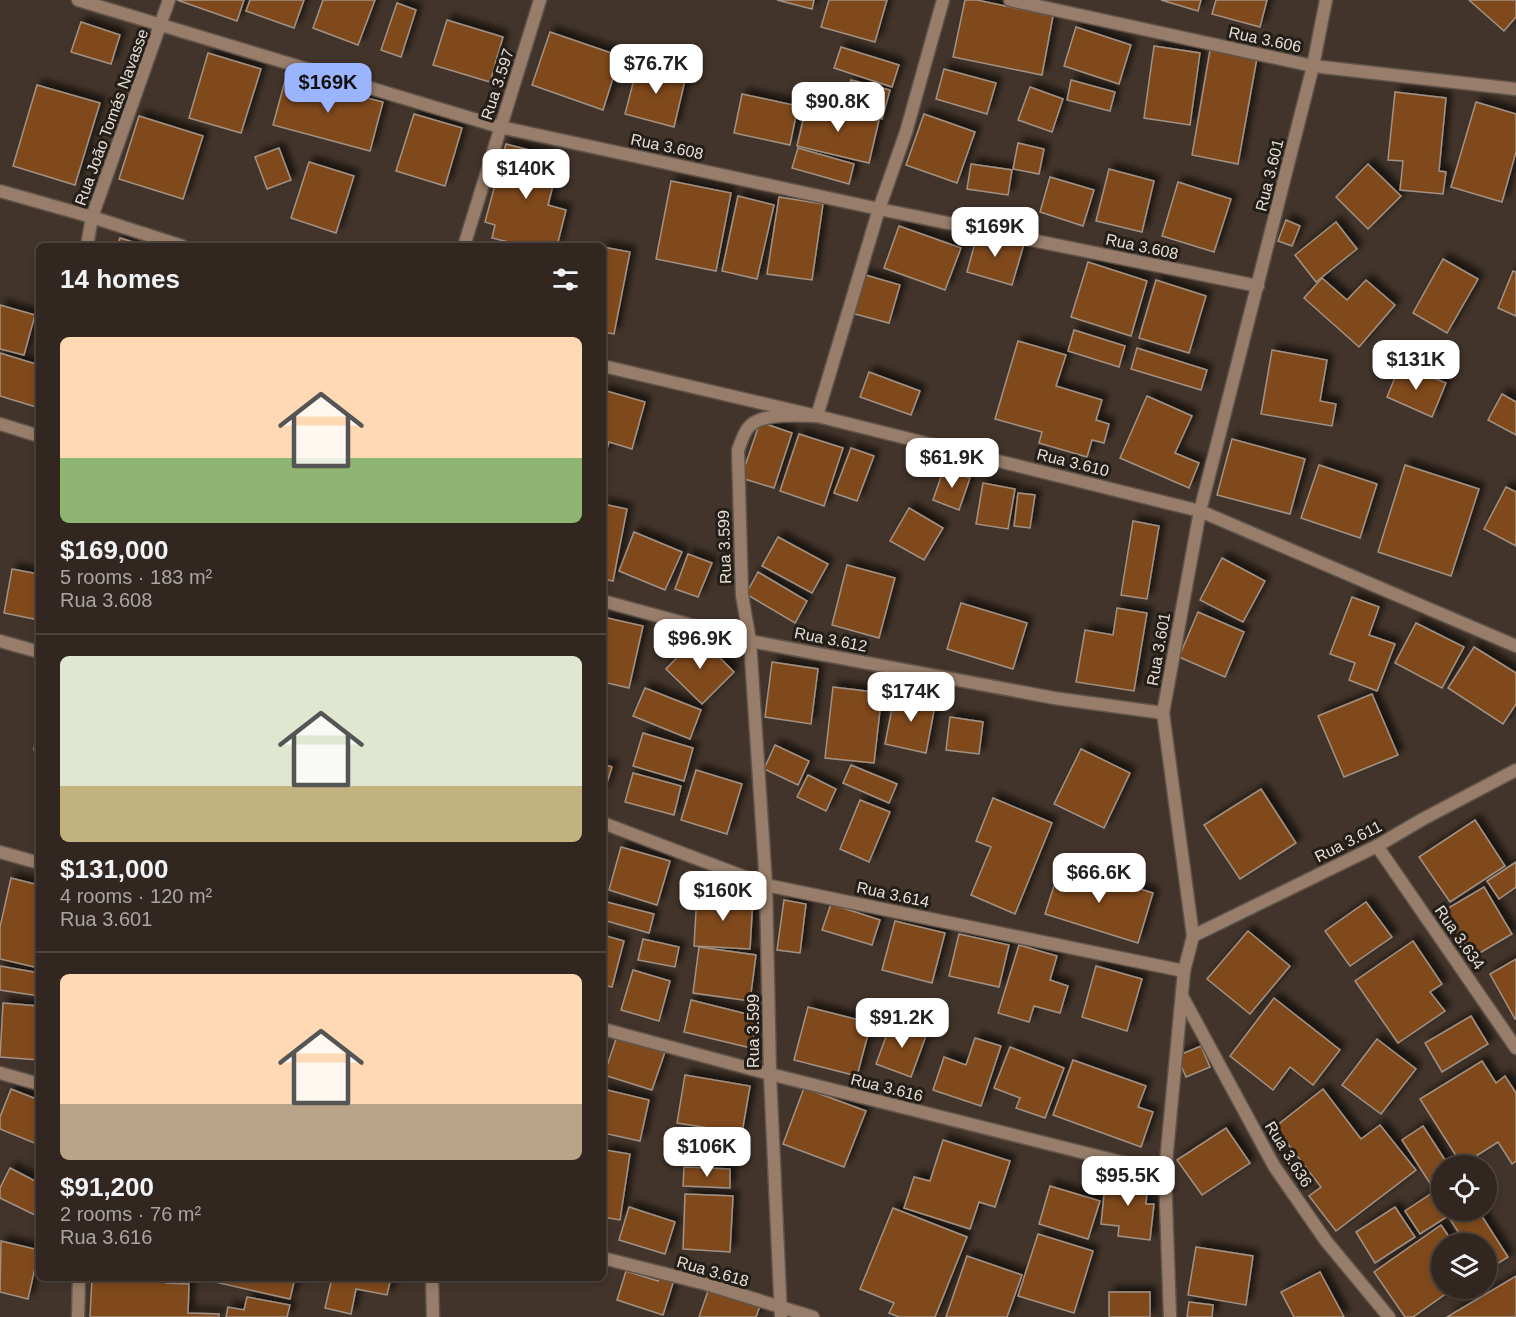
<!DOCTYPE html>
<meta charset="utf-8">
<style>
:root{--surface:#322720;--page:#3a2f29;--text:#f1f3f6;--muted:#a8a5a5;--line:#4d443e;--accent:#9ab5fd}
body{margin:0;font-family:Arial,sans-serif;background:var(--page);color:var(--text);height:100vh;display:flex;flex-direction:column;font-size:22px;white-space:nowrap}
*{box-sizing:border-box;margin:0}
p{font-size:20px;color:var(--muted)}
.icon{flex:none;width:33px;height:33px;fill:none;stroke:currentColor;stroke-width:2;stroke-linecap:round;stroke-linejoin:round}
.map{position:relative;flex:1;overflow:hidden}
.details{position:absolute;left:36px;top:243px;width:570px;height:1038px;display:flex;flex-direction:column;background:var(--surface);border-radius:9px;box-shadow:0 3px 9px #0003,0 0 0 2px var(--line)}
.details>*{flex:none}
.controls{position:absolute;left:1431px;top:1155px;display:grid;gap:12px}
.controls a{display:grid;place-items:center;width:66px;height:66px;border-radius:50%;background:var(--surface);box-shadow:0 3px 9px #0003,0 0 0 2px var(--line);font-size:30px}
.price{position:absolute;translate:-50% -51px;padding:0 14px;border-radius:12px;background:#fff;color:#222;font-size:20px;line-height:39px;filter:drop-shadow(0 2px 3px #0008)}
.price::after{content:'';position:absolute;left:50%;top:36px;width:18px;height:14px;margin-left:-9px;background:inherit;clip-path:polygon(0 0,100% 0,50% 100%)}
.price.on{background:var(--accent);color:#111}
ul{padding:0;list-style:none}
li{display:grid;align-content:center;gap:12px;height:318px;padding:0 24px}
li+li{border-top:2px solid var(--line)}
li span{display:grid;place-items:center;height:186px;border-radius:9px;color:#555}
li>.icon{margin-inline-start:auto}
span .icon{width:108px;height:108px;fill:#fffc;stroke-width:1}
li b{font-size:26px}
h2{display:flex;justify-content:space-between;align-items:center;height:72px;padding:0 24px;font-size:26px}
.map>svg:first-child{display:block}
</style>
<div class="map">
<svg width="1516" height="1317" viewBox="0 0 1516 1317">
<defs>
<filter id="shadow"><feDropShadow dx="5.5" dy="-5.5" stdDeviation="3" flood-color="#0009"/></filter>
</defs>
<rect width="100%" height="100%" fill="#42342a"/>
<g fill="#804a1a" stroke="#a29185" stroke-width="1.5" filter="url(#shadow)">
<polygon points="177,0 244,0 237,21"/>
<polygon points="250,0 304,0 294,28 246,11"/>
<polygon points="323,0 375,0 358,45 313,28"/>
<polygon points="777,0 814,0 812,9"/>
<polygon points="829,0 887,0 875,42 821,27"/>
<polygon points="965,0 977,0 1053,16 1042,75 953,57"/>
<polygon points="1161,0 1201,0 1198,11"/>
<polygon points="1216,0 1267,0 1260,27 1212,14"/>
<polygon points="1469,0 1516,0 1516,17 1504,31"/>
<polygon points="397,3 416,10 401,57 381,50"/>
<polygon points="447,20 503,37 490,82 433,65"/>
<polygon points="81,22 120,35 111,64 71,52"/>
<polygon points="1076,27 1131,45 1119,84 1064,66"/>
<polygon points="550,32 620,56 603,110 532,85"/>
<polygon points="1154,46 1200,53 1190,125 1144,118"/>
<polygon points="841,47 899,65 892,87 834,68"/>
<polygon points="1210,50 1257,58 1238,164 1192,155"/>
<polygon points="208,53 261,69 241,133 189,118"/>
<polygon points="638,64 686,76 674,127 625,114"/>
<polygon points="944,69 996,83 987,114 936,99"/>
<polygon points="286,77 383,102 370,151 273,125"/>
<polygon points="851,80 890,90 882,119 844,107"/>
<polygon points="1071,80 1115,92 1110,111 1067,100"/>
<polygon points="37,85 100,103 75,185 13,166"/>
<polygon points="1030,87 1063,99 1052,132 1018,120"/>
<polygon points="1395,92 1446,98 1439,171 1446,172 1443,194 1400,190 1403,161 1388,160"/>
<polygon points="742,94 798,106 790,145 734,133"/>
<polygon points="1476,102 1516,114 1516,152 1502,202 1451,187"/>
<polygon points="807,103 879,120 869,163 797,146"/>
<polygon points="414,114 462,128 445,186 396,171"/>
<polygon points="924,114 975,132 957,183 906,165"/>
<polygon points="139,116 203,136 183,199 119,179"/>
<polygon points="1018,143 1044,149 1039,174 1013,169"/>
<polygon points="506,144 560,158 548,205 566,210 557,246 526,246 492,238 495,225 485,222"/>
<polygon points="279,148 291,180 267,189 255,157"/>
<polygon points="798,148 854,164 849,184 792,168"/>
<polygon points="309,162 354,176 336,233 291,218"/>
<polygon points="971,164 1012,170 1008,195 967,189"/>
<polygon points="1368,164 1401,196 1368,229 1336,197"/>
<polygon points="1109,169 1154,181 1142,232 1096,221"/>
<polygon points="1050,177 1094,190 1083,226 1040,212"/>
<polygon points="671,181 731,193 716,271 656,259"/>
<polygon points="1178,182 1231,199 1214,252 1162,236"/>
<polygon points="738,196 774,205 757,279 722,271"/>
<polygon points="779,197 823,204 812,280 767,274"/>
<polygon points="1286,220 1300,226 1292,246 1278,241"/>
<polygon points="1336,222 1357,249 1316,282 1295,255"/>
<polygon points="899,226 961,248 945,290 884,268"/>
<polygon points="978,232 1024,244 1012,285 967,272"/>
<polygon points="120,238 146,246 117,246"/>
<polygon points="603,247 630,252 614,334 603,332"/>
<polygon points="1443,259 1478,279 1447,333 1413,313"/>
<polygon points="1088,262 1147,281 1131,336 1071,317"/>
<polygon points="1513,271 1516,272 1516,316 1498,308"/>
<polygon points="862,274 900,285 889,323 851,313"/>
<polygon points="1322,278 1347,300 1366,280 1395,305 1359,347 1304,298"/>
<polygon points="1156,280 1206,296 1189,353 1139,338"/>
<polygon points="0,305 35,315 24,355 0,349"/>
<polygon points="1074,330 1125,346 1119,367 1068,351"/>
<polygon points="1018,341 1066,355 1056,386 1102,400 1096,420 1109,424 1104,443 1092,440 1087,457 1039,443 1042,432 995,419"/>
<polygon points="1137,348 1207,370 1201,390 1131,369"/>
<polygon points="1272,350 1327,360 1320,401 1336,404 1332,426 1261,414"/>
<polygon points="0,353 39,365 39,397 36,407 0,396"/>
<polygon points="1400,365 1446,383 1432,417 1387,397"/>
<polygon points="869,372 920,391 911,415 860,397"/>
<polygon points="603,390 645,402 632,449 609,442 605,456 603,456"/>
<polygon points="1502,394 1516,402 1516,435 1488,420"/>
<polygon points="1147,396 1192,416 1175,453 1199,463 1189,488 1120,458"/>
<polygon points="760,422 792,433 774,488 741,478"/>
<polygon points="799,434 843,448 824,506 780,491"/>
<polygon points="1232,439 1305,459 1290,514 1217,495"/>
<polygon points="851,448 874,456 857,501 834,493"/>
<polygon points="1319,465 1377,484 1360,538 1301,518"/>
<polygon points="1405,465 1479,489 1451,576 1378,552"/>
<polygon points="944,468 970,478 959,510 933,500"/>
<polygon points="983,483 1015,489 1008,529 976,524"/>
<polygon points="1506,487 1516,492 1516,546 1484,529"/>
<polygon points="1018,493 1035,495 1030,528 1014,526"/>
<polygon points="603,504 627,509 613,581 603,579"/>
<polygon points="909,508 943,528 924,560 890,541"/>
<polygon points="1133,521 1159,526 1147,599 1121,595"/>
<polygon points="634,532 682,552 665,590 619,571"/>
<polygon points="778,537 828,564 812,593 762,566"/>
<polygon points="688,554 712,563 698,597 675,589"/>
<polygon points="1222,558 1265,581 1243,622 1200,600"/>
<polygon points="847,565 895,578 879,638 832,625"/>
<polygon points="12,569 39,574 39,620 4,613"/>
<polygon points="758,572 807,601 795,623 746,594"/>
<polygon points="1352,597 1379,607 1369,635 1395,644 1377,691 1349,680 1355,663 1330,654"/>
<polygon points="961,603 1027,623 1013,669 947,649"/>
<polygon points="1117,608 1147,613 1134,691 1076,682 1085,630 1113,635"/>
<polygon points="1198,612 1244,632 1225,677 1179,657"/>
<polygon points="603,617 643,626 629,688 603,682"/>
<polygon points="1416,623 1464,647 1442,688 1395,663"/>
<polygon points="698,636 734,672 702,704 666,669"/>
<polygon points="1474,647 1516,673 1516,704 1503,724 1448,688"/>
<polygon points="772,662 818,669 811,724 765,717"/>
<polygon points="833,687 882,693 874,763 825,758"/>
<polygon points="645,688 701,710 690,739 633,716"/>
<polygon points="895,693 936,700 926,753 885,744"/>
<polygon points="1372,694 1398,755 1344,777 1318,716"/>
<polygon points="39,710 39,751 34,750"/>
<polygon points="950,717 983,722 979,754 946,750"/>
<polygon points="643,733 693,748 684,781 633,766"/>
<polygon points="775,745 809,761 798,785 764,769"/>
<polygon points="1081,749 1130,773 1104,828 1054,804"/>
<polygon points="603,764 612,767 603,795"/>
<polygon points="851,765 897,784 889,803 843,783"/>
<polygon points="696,770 742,784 727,834 681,820"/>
<polygon points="633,773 681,786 674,815 625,802"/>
<polygon points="808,775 836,789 826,811 797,797"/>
<polygon points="1261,789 1296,843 1240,879 1204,825"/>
<polygon points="993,798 1052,823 1015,914 971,895 991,847 976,841"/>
<polygon points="860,800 890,812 869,862 840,849"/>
<polygon points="1475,820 1505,866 1450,902 1419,857"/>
<polygon points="621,847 670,861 657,905 609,890"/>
<polygon points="1516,862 1516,887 1499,899 1487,881"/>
<polygon points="1061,864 1153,893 1138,943 1045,914"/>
<polygon points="11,878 39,885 39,968 0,959 0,927"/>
<polygon points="1484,887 1512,934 1473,957 1445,910"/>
<polygon points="697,894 753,898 750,949 694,946"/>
<polygon points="784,900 806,904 800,953 777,950"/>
<polygon points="603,901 654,914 649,933 603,920"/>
<polygon points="1366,902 1392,937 1350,966 1325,931"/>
<polygon points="831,904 880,920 872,945 822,930"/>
<polygon points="895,921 945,933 932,983 882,970"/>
<polygon points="1248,931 1290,966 1250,1014 1207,979"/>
<polygon points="959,934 1009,945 999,987 949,976"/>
<polygon points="603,935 624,941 612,987 603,985"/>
<polygon points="643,939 679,947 675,967 638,960"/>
<polygon points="1413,941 1442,984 1430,992 1445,1011 1398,1043 1355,981"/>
<polygon points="1019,945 1057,956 1050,980 1068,986 1060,1013 1034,1006 1029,1022 998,1013"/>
<polygon points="699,947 756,955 750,1001 693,993"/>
<polygon points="1516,959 1516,1019 1515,1019 1490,974"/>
<polygon points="0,966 39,973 39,996 0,990"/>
<polygon points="1096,966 1142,979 1127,1031 1082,1017"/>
<polygon points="633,970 670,981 659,1021 621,1010"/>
<polygon points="1274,998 1340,1050 1313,1085 1290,1067 1273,1090 1230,1056"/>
<polygon points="691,1000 759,1017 751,1048 684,1032"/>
<polygon points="3,1003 39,1006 39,1060 0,1057"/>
<polygon points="808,1007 871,1023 857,1076 794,1060"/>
<polygon points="1471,1016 1488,1044 1442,1072 1425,1043"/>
<polygon points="892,1020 927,1033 911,1077 876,1064"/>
<polygon points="617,1036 665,1052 652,1090 604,1075"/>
<polygon points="975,1038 1001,1046 981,1106 933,1090 944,1057 966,1065"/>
<polygon points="1377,1039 1416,1069 1381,1114 1342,1085"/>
<polygon points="1201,1046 1210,1067 1186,1077 1177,1056"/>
<polygon points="1010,1047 1064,1068 1045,1118 1016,1108 1020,1098 994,1088"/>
<polygon points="1073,1060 1146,1086 1138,1107 1153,1112 1141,1147 1053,1115"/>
<polygon points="1482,1061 1496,1083 1505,1076 1516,1093 1516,1161 1512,1164 1498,1142 1462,1165 1420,1099"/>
<polygon points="685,1075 750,1086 742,1133 677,1123"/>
<polygon points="804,1088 866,1111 844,1167 783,1144"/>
<polygon points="11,1089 39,1100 39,1145 0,1129 0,1117"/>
<polygon points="603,1089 649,1100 640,1141 603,1133"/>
<polygon points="1323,1089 1361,1139 1380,1125 1416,1170 1336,1231 1309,1196 1321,1187 1275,1127"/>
<polygon points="1423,1126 1449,1166 1442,1166 1442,1210 1478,1210 1508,1257 1486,1271 1486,1244 1466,1244 1448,1216 1420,1234 1405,1211 1435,1191 1402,1140"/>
<polygon points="1226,1128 1250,1163 1202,1195 1177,1160"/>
<polygon points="685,1129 717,1132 714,1160 682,1156"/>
<polygon points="943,1140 1010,1161 995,1207 979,1202 970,1229 904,1208 914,1177 930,1181"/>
<polygon points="605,1150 630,1154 620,1220 603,1217 603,1164"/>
<polygon points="684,1167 730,1169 730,1188 683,1186"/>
<polygon points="10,1168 39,1183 39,1217 0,1198 0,1188"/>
<polygon points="1106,1175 1148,1180 1146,1204 1154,1204 1150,1240 1118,1236 1119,1226 1101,1224"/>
<polygon points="1050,1186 1100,1201 1088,1239 1039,1224"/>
<polygon points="685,1194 733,1196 730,1252 683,1249"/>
<polygon points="629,1207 675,1222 665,1254 619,1240"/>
<polygon points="1395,1207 1415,1237 1375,1263 1356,1232"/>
<polygon points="893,1208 967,1237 935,1317 899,1317 889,1313 894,1303 860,1289"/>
<polygon points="1441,1225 1454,1244 1442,1244 1442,1288 1454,1288 1413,1317 1405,1317 1374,1272"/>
<polygon points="1038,1234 1093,1251 1074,1313 1018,1296"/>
<polygon points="1,1241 39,1250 28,1299 0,1292"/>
<polygon points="1196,1247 1253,1256 1246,1305 1188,1295"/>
<polygon points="967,1256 1022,1275 1007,1317 946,1317"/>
<polygon points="626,1271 658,1281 660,1276 674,1280 663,1315 617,1300"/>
<polygon points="1320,1272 1344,1317 1294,1317 1281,1292"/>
<polygon points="1516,1276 1516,1317 1447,1317"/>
<polygon points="92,1278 166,1278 166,1283 189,1284 188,1313 219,1314 219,1317 90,1317"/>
<polygon points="216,1278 295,1278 290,1299 215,1282"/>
<polygon points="332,1278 391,1278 387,1295 356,1289 351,1314 325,1308"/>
<polygon points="709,1288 760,1306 756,1317 699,1317"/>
<rect x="1109" y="1292" width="41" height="25"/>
<polygon points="247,1297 290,1305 287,1317 226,1317 228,1307 244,1310"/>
<polygon points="1189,1302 1213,1305 1212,1317 1187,1317"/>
</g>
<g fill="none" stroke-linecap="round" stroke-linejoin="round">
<defs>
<g id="minor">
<polyline points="78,0 500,127 879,209 1258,286"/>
<polyline points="1010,0 1313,66 1516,89"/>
<polyline points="0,191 92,217 182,246"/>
<polyline points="87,246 92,217 169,0"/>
<polyline points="464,246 540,0"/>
<polyline points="603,366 817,416 1200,511 1516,646"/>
<polyline points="0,424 39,436"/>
<polyline points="603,601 750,641 1054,698 1163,713"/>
<polyline points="0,641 39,652"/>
<polyline points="603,823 766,885 1184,971"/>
<polyline points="1377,846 1516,1048"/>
<polyline points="0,852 39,863"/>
<polyline points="1193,936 1377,846 1423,819 1516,770"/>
<polyline points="1182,996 1274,1166 1326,1241 1389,1317"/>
<polyline points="603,1029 770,1074 1165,1173"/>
<polyline points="0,1073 39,1084"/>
<polyline points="603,1258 706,1284 813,1317"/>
<polyline points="432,1278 433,1317"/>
<polyline points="78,1317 79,1278"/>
<path d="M781 1317 770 1074 766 885 750 641 742 595 738 450C741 443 743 434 748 428 760 412 798 416 817 416L879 209 906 132 943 0"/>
<polyline points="1170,1317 1165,1173 1184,971 1193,936 1163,713 1200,511 1313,66 1326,0"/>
</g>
</defs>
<use href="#minor" stroke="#605349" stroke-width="15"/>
<use href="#minor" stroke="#977d6a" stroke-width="12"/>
</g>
<g text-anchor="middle" stroke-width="6" stroke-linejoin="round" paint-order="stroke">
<g font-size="16" fill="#e7ded8" stroke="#241e19">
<text transform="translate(1265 39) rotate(12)" y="6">Rua 3.606</text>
<text transform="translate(497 84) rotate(-72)" y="6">Rua 3.597</text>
<text transform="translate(111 117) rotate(-70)" y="6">Rua João Tomás Navasse</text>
<text transform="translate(667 146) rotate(12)" y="6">Rua 3.608</text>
<text transform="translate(1269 175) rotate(-76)" y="6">Rua 3.601</text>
<text transform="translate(1142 246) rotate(12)" y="6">Rua 3.608</text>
<text transform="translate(1073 462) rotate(14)" y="6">Rua 3.610</text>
<text transform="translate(724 547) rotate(-92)" y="6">Rua 3.599</text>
<text transform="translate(831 639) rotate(11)" y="6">Rua 3.612</text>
<text transform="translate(1158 649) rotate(-80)" y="6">Rua 3.601</text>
<text transform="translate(1348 841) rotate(-27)" y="6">Rua 3.611</text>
<text transform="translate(893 894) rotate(12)" y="6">Rua 3.614</text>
<text transform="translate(1460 937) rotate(55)" y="6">Rua 3.634</text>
<text transform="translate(753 1031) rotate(-90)" y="6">Rua 3.599</text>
<text transform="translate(887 1087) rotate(14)" y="6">Rua 3.616</text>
<text transform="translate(1289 1154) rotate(58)" y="6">Rua 3.636</text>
<text transform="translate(713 1271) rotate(16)" y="6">Rua 3.618</text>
</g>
</g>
</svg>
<div class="controls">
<a><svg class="icon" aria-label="locate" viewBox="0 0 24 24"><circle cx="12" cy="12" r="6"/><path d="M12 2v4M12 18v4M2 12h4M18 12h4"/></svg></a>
<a><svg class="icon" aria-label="layers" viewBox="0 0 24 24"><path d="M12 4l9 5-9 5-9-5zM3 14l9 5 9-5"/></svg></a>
</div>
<b class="price" style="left:656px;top:95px">$76.7K</b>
<b class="price on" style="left:328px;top:114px">$169K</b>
<b class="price" style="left:838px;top:133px">$90.8K</b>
<b class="price" style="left:526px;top:200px">$140K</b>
<b class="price" style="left:995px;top:258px">$169K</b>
<b class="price" style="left:1416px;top:391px">$131K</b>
<b class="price" style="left:952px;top:489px">$61.9K</b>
<b class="price" style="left:700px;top:670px">$96.9K</b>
<b class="price" style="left:911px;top:723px">$174K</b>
<b class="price" style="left:1099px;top:904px">$66.6K</b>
<b class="price" style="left:723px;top:922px">$160K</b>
<b class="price" style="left:902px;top:1049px">$91.2K</b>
<b class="price" style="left:707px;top:1178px">$106K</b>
<b class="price" style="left:1128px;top:1207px">$95.5K</b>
<section class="details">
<h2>14 homes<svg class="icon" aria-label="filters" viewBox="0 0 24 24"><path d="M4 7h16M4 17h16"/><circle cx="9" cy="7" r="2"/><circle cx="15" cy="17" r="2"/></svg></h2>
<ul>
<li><span style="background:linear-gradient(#ffd9b3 65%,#8fb573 0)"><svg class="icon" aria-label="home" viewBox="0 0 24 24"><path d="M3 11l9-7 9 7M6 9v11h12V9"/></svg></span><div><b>$169,000</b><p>5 rooms · 183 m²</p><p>Rua 3.608</p></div></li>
<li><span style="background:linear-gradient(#dfe7d0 70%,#c2b280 0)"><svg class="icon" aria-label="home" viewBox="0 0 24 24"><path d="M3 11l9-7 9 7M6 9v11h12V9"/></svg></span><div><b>$131,000</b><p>4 rooms · 120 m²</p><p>Rua 3.601</p></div></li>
<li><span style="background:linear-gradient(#ffd9b3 70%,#b9a48a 0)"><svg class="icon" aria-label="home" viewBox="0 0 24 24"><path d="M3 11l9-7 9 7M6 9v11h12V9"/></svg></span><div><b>$91,200</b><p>2 rooms · 76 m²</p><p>Rua 3.616</p></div></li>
</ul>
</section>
</div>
